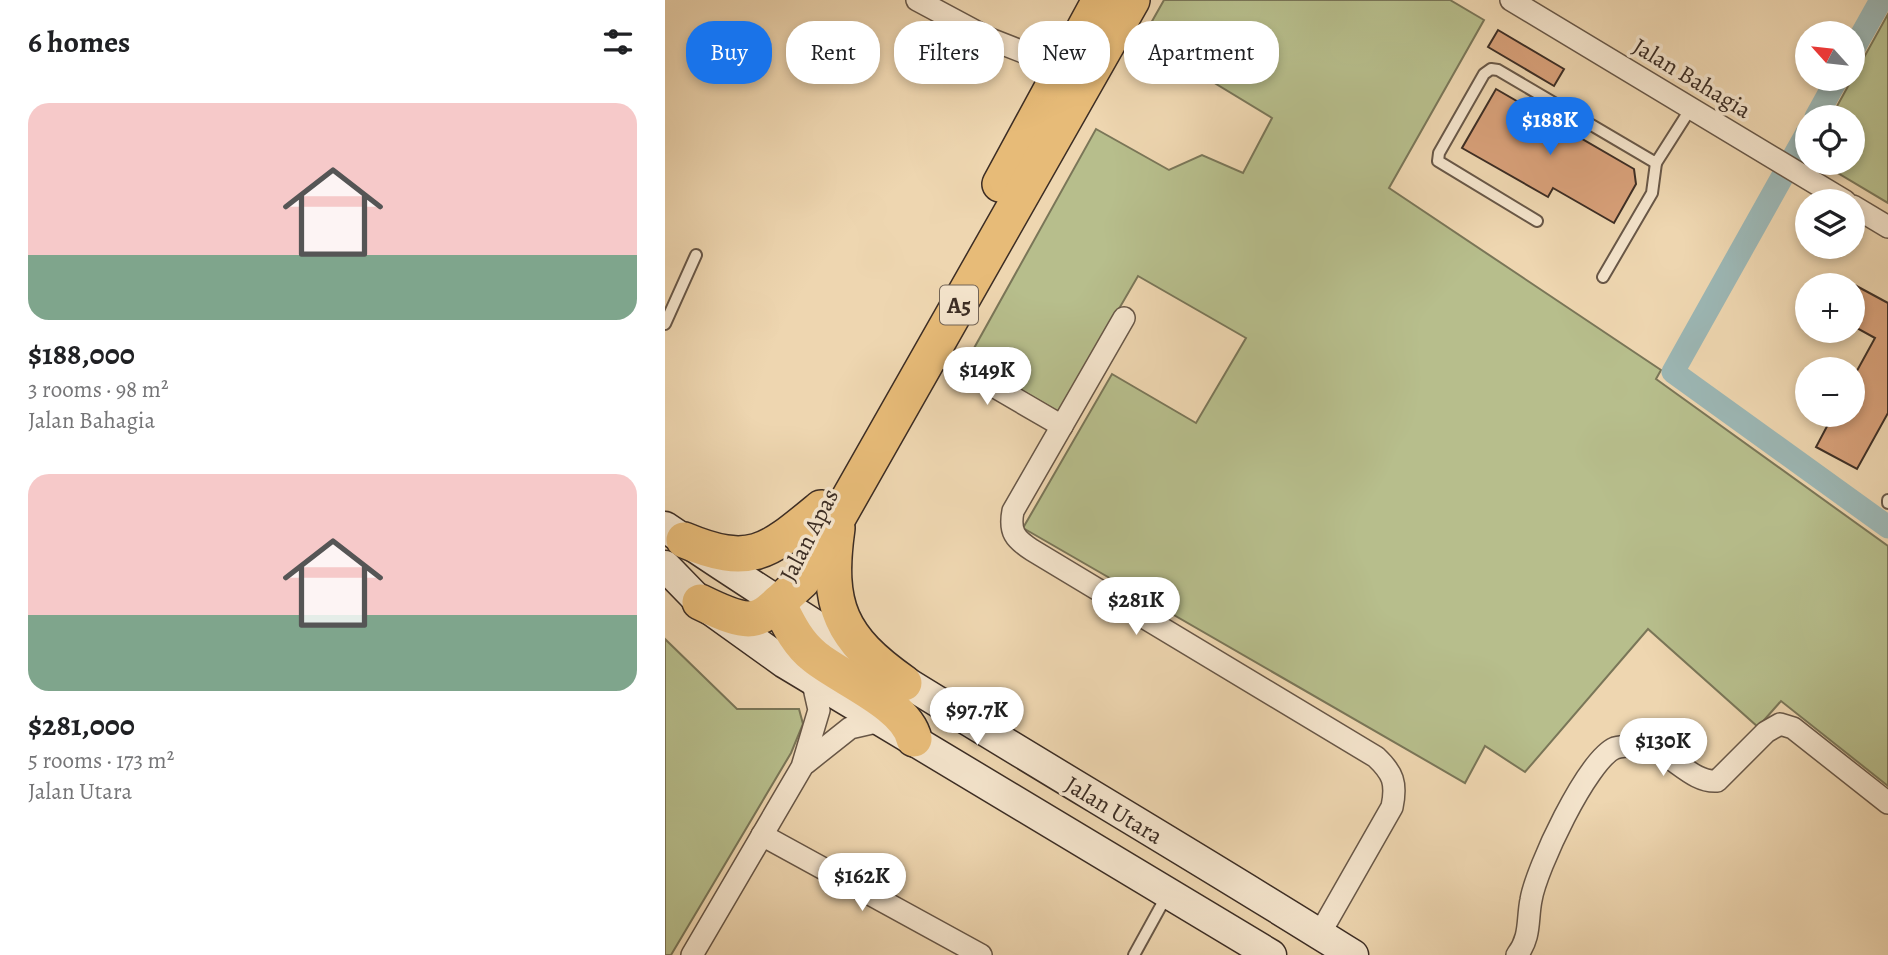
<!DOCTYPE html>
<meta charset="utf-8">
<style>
:root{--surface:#fff;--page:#f2f2f2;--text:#202124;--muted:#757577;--accent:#1a73e8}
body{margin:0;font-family:Alegreya,serif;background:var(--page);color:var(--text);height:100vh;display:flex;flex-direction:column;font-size:26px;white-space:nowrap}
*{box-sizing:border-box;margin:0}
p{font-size:23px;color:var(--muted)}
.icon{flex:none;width:38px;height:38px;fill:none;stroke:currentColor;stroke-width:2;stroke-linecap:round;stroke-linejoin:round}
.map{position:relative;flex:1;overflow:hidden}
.sheet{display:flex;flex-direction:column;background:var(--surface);width:665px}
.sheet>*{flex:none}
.hud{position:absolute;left:21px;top:21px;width:665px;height:63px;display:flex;gap:14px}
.needle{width:46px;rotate:297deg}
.fabs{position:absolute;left:1130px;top:21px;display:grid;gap:14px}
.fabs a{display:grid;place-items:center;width:70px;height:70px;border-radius:50%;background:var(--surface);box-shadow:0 4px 10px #0003;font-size:35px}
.price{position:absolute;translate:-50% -60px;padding:0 16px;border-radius:24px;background:#fff;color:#222;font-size:23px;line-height:46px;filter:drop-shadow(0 2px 4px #0008)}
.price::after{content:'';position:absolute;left:50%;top:42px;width:21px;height:16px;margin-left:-10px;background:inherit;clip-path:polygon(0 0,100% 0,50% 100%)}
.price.selected{background:var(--accent);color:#fff}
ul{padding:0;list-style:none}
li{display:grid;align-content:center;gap:14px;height:371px;padding:0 28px}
li span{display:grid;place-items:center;height:217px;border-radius:21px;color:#555}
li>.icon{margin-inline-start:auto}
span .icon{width:126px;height:126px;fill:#fffc;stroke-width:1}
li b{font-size:30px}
h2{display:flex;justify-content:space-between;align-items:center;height:84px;padding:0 28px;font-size:30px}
.tag{padding:0 24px;border-radius:28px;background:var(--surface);box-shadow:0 4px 10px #0003;font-size:24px;line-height:63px}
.tag.selected{background:var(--accent);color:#fff}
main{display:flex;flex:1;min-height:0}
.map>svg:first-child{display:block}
</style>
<main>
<section class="sheet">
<h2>6 homes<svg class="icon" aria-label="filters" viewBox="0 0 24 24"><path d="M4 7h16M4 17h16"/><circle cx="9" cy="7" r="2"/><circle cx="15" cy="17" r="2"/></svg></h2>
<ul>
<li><span style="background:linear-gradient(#f6c9c9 70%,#7fa58c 0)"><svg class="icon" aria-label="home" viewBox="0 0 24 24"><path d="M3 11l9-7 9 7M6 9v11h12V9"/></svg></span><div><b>$188,000</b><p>3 rooms · 98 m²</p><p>Jalan Bahagia</p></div></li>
<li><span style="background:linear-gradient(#f6c9c9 65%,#7fa58c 0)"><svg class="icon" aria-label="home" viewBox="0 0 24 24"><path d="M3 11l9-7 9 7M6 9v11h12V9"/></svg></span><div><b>$281,000</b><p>5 rooms · 173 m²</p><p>Jalan Utara</p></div></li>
</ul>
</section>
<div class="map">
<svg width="1223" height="955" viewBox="0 0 1223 955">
<rect width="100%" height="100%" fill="#eed6b0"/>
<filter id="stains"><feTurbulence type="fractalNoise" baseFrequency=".00286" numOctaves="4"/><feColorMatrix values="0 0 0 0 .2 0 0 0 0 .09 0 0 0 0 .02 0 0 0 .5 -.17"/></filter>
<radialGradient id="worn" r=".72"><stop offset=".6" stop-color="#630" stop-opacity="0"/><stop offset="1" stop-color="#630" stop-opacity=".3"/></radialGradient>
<g fill="#b7be8c" stroke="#7a7658" stroke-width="2">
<polygon points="499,0 785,0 819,20 724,188 996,370 991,379 1223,546 1223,786 1116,701 1093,727 983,629 860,772 820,746 800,783 358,528 447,374 531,423 581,338 473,276 394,412 303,359 431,129 504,170 537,155 578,173 607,118 477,39"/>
<polygon points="1223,14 1223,203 1156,163 1188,163 1188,117 1166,117"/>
<polygon points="0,639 72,709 134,709 138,724 126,753 6,955 0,955"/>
</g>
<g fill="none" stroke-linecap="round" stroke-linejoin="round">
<g stroke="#9cb7b5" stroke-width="23">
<polyline points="1188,50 1216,0"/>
<polyline points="1151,117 1172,79"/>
<polyline points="1143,131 1008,372 1223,527"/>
</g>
</g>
<g fill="#d8a079" stroke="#3c2d24" stroke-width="2">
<polygon points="833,30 899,69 889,86 823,47"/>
<polygon points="831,89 969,169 971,184 949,223 888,188 883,197 797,148"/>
<polygon points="1173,276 1223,303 1223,413 1192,469 1151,447 1168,415 1188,415 1188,378 1210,338 1188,326 1188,285 1168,285"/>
</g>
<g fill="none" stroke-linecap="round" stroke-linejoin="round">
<defs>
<g id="service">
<polyline points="872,221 773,161 774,153 819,74 826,69 833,70 991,163 1026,108"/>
<polyline points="938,277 987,193 991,163"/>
<polyline points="0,324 31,255"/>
<polyline points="1223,500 1223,503"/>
<polyline points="469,955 502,895"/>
</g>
<g id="minor">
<polyline points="252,0 325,39 399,68"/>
<polyline points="846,0 1180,201"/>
<polyline points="1188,206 1223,227"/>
<path d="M459 318 348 511C344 532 350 539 367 550L711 757C728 773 732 783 727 807L654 935"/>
<polyline points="268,351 397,426"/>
<polyline points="141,763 185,728 220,720"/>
<polyline points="97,835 316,955"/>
<polyline points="27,955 137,767 154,710 147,679"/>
<path d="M852 955C866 937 862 920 866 900 871 869 922 760 950 748 956 746 966 746 972 746 1003 745 1023 783 1052 781L1101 732 1115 724 1128 728 1223 803"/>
</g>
<g id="secondary">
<path d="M0 527C224 679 459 811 688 955"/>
<polyline points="0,566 35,602 120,663 606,955"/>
</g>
<g id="trunk">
<polyline points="335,184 435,0"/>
<path d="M172 528C161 606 175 638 239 683"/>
<path d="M19 540C86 568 103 552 156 508"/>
<path d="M35 602C94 631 92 622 137 581L467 0"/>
<path d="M113 603C123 623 132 643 150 657 177 679 241 704 249 739"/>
</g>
</defs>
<use href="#service" stroke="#685747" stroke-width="14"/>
<use href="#minor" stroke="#685747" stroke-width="24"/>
<use href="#secondary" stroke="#3c2d24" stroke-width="33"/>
<use href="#trunk" stroke="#3c2d24" stroke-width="38"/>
<use href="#service" stroke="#f4e4cc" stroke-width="10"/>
<use href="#minor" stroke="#f4e4cc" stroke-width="21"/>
<use href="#secondary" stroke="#f4e4cc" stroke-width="30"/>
<use href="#trunk" stroke="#e7bb78" stroke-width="35"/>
</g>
<g text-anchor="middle" stroke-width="7" stroke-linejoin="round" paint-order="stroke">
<rect fill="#f4e4cc" stroke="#736456" stroke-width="2" x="275" y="285.5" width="38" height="39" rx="5"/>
<g font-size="23" font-weight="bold" fill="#3c2d24">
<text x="294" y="313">A5</text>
</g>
<g font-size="24" fill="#3c2d24" stroke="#f4e4cc">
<text transform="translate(1027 78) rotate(31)" y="8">Jalan Bahagia</text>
<text transform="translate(144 535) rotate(-63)" y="8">Jalan Apas</text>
<text transform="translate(449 810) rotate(31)" y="8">Jalan Utara</text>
</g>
</g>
<rect width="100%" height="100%" filter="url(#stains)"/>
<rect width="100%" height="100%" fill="url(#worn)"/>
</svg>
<div class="fabs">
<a><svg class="needle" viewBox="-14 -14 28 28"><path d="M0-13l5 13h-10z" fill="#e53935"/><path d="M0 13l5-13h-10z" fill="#757577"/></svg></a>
<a><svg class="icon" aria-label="locate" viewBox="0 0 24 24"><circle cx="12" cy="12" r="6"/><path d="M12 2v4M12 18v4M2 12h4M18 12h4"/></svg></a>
<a><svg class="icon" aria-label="layers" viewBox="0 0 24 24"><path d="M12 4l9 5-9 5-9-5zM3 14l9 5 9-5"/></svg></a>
<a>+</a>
<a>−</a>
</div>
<b class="price selected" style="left:885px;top:157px">$188K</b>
<b class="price" style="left:322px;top:407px">$149K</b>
<b class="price" style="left:471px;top:637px">$281K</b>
<b class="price" style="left:312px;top:747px">$97.7K</b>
<b class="price" style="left:998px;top:778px">$130K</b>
<b class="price" style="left:197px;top:913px">$162K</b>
<div class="hud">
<a class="tag selected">Buy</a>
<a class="tag">Rent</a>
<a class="tag">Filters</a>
<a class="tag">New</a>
<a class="tag">Apartment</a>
</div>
</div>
</main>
